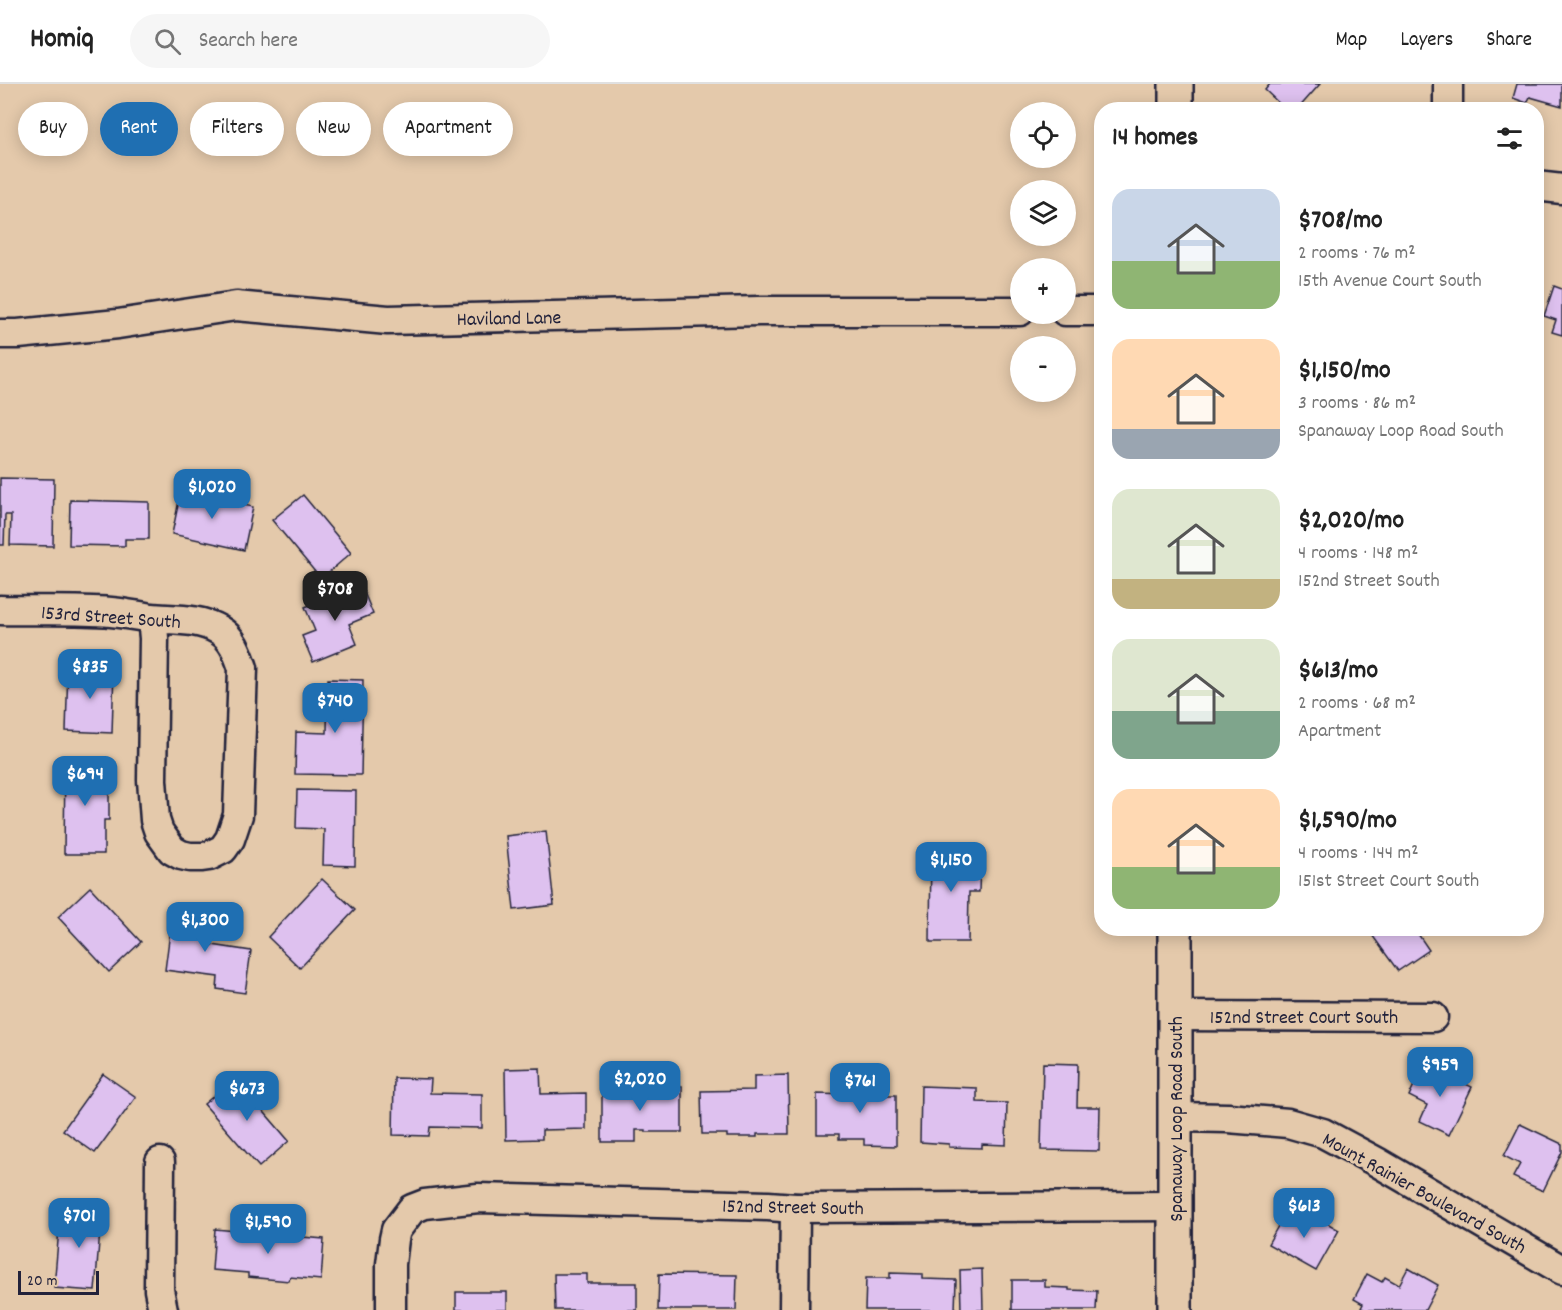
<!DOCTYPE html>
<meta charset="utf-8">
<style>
:root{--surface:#fff;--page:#f6f6f6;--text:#222;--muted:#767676;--line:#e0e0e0;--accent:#1f6fb2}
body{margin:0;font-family:Dekko,sans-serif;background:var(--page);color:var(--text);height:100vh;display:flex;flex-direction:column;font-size:22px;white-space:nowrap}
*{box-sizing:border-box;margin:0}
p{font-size:20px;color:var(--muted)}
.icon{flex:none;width:33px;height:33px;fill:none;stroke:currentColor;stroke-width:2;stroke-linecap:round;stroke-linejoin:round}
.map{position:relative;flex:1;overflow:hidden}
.drawer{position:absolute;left:1094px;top:18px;width:450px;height:834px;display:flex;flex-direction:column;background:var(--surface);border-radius:24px;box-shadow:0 3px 15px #0003}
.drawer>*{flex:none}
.top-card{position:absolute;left:18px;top:18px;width:570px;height:54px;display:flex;gap:12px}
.buttons{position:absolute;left:1010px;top:18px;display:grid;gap:12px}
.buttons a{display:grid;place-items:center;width:66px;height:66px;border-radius:50%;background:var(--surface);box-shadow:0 3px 15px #0003;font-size:30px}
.scale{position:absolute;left:18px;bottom:15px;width:81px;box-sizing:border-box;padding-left:6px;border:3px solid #22223b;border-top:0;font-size:16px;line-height:21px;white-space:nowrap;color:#22223b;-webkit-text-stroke:4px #e4c9ab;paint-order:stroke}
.price{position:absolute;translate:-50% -51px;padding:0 14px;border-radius:12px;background:var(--accent);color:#fff;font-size:20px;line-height:39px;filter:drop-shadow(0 2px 3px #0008)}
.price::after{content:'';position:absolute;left:50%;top:36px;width:18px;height:14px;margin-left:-9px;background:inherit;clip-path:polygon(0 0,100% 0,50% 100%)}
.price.selected{background:#222;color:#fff}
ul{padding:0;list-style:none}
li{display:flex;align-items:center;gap:18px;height:150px;padding:0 18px}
li span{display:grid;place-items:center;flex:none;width:168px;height:120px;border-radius:18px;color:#555}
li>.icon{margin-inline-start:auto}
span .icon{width:72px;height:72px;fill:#fffc;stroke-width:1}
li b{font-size:26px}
h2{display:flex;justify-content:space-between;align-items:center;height:72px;padding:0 18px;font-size:26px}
.chip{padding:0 21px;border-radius:27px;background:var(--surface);box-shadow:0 3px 15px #0003;font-size:21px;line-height:54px}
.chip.selected{background:var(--accent);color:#fff}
header{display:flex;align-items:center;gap:36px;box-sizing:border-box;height:84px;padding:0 30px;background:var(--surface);border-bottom:2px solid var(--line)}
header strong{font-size:28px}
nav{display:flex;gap:33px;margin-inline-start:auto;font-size:21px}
.search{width:420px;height:54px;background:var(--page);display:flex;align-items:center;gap:15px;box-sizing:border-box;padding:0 21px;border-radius:33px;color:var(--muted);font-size:22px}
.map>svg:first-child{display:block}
</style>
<header>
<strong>Homiq</strong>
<div class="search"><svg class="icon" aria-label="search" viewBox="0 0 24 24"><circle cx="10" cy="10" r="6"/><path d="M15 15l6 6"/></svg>Search here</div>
<nav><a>Map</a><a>Layers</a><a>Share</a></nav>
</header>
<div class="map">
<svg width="1562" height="1226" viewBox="0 0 1562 1226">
<rect width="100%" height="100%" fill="#e4c9ab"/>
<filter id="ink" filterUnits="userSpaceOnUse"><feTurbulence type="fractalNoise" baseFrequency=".0167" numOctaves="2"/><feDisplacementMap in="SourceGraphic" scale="12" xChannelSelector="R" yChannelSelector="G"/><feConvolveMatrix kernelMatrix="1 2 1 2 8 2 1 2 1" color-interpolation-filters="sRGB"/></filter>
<g filter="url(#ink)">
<g fill="#dec1ef" stroke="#22223b" stroke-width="1.5">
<polygon points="1270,0 1320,0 1297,26 1286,26 1265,6"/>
<polygon points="1517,0 1562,0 1562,22 1530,13 1527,19 1513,14"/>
<polygon points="1554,202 1562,205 1562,251 1552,248 1556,236 1544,232"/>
<polygon points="0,394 54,395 53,462 10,461 11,431 5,431 4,461 0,461"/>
<polygon points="181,407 253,423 244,466 172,450"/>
<polygon points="303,411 351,469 321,495 272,436"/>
<polygon points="70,416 149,418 149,455 125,455 125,462 69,461"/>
<polygon points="361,501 373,530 349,540 357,560 313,578 302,552 315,547 305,523"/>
<polygon points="68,583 114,585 112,649 66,647"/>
<polygon points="328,595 363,596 361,691 295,690 296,648 327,649"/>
<polygon points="65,675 105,676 105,704 109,704 109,736 104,736 104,770 64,770"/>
<polygon points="297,706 356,707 355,782 323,781 324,745 296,744"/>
<polygon points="546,747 554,821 514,826 506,752"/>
<polygon points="931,762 966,762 966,777 980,777 979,808 969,808 968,858 930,858"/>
<polygon points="322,795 355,826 300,884 268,853"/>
<polygon points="90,803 141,858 109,888 58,833"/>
<polygon points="173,825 210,830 206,860 251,867 245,909 217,905 218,893 165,886"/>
<polygon points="1246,844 1313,844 1313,847 1245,846"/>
<polygon points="1367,844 1414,844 1429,866 1398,887"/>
<polygon points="1043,979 1078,980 1077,1023 1100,1023 1099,1067 1041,1066"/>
<polygon points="1424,980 1472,1003 1449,1051 1420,1037 1427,1021 1409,1012"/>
<polygon points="540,984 541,1010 586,1009 586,1045 542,1046 542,1055 506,1056 505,985"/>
<polygon points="103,990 136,1013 95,1069 63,1046"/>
<polygon points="788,991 789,1050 757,1050 757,1053 727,1053 727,1050 702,1050 701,1007 754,1006 754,992"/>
<polygon points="235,994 289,1057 259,1083 204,1020"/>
<polygon points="394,994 431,995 430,1009 482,1010 482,1044 430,1043 429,1052 393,1051"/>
<polygon points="849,994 883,995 883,1011 896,1011 896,1062 864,1061 864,1055 839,1055 839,1050 817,1050 817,1010 849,1011"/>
<polygon points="682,1002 682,1048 646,1048 646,1046 636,1046 636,1058 602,1058 602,1003"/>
<polygon points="921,1002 977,1004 977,1018 1007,1019 1006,1061 982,1060 982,1064 949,1063 949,1060 920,1058"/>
<polygon points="1520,1040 1562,1060 1562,1068 1543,1107 1513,1093 1520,1080 1504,1072"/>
<polygon points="73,1119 102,1122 95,1207 54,1204 60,1133 71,1134"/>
<polygon points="1287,1126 1306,1137 1310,1129 1339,1146 1316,1187 1268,1160"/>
<polygon points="215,1145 324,1155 321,1196 290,1193 289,1197 248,1193 248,1189 212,1186"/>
<polygon points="1408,1184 1438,1201 1425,1226 1365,1226 1361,1224 1363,1220 1354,1215 1367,1190 1382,1198 1385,1193 1399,1201"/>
<polygon points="982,1185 983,1226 961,1226 960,1186"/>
<polygon points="890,1189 923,1190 923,1195 956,1196 955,1226 865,1226 866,1194 890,1194"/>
<polygon points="554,1190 587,1190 587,1199 637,1199 637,1226 555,1226"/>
<polygon points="659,1190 737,1191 736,1226 658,1226"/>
<polygon points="1012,1196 1045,1196 1045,1203 1069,1204 1069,1206 1097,1207 1096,1226 1012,1226"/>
<rect x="456" y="1208" width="51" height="18"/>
</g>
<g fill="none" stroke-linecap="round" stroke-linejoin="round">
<defs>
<g id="minor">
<polyline points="1448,26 1448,0"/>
<polyline points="1536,102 1562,105"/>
<polyline points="1065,227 1101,227"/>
<polyline points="0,250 18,250 118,240 236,222 388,236 759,227 1020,227"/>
<path d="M0 526C37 527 74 525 111 528 124 529 138 532 152 534 174 536 199 534 219 546 233 554 238 570 243 584L238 731 230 755 223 765 209 772 202 773H190L181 771 172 766 159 748 155 736 152 696 154 554 152 534"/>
<polyline points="1175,932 1433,933"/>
<polyline points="1176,1033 1228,1034 1288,1039 1323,1049 1377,1078 1562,1186"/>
<polyline points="160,1078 159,1206 163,1226"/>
<polyline points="391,1226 391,1180 394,1155 396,1146 412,1125 425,1120 478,1114 768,1122 795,1124 1175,1122"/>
<polyline points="794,1226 795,1124"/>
</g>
<g id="major">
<polyline points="1176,0 1176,26"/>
<polyline points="1175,1226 1175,844"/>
</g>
</defs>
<use href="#minor" stroke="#22223b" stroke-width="33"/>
<use href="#major" stroke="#22223b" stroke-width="38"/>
<use href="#minor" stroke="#e4c9ab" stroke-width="28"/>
<use href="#major" stroke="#e4c9ab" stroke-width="33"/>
</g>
</g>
<g text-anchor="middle" stroke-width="6" stroke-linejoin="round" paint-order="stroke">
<g font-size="20" fill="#22223b" stroke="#e4c9ab">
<text transform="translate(509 233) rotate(-1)" y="7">Haviland Lane</text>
<text transform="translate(111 532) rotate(4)" y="7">153rd Street South</text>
<text x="1304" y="939">152nd Street Court South</text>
<text transform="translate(1175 1035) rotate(-90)" y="7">Spanaway Loop Road South</text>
<text transform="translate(1425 1108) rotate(29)" y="7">Mount Rainier Boulevard South</text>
<text transform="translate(793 1122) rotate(1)" y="7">152nd Street South</text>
</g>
</g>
</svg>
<div class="buttons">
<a><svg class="icon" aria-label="locate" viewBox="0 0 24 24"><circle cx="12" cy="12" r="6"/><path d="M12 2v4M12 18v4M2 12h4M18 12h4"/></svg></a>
<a><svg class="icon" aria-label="layers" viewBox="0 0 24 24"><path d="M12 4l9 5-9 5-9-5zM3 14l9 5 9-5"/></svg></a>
<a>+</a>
<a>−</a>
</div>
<div class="scale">20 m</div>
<b class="price" style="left:212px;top:436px">$1,020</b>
<b class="price selected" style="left:335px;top:538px">$708</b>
<b class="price" style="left:90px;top:616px">$835</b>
<b class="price" style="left:335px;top:650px">$740</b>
<b class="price" style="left:85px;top:723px">$694</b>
<b class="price" style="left:951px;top:809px">$1,150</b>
<b class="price" style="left:205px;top:869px">$1,300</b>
<b class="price" style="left:1440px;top:1014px">$959</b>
<b class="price" style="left:640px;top:1028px">$2,020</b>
<b class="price" style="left:860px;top:1030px">$761</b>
<b class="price" style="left:247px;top:1038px">$673</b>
<b class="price" style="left:1304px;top:1155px">$613</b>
<b class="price" style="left:79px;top:1165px">$701</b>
<b class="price" style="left:268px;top:1171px">$1,590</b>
<div class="top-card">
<a class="chip">Buy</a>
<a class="chip selected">Rent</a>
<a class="chip">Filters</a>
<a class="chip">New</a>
<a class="chip">Apartment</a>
</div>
<section class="drawer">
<h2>14 homes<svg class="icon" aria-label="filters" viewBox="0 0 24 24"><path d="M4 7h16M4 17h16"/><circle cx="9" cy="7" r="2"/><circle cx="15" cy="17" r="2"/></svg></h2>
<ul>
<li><span style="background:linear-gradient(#c9d6e8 60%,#8fb573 0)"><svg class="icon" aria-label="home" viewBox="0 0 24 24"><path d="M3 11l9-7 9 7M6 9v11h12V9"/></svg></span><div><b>$708/mo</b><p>2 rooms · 76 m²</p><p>15th Avenue Court South</p></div></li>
<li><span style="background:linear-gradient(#ffd9b3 75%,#9aa5b1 0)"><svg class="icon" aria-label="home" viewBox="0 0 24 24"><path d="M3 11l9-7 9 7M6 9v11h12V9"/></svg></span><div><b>$1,150/mo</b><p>3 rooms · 86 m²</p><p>Spanaway Loop Road South</p></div></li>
<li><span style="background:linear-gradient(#dfe7d0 75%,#c2b280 0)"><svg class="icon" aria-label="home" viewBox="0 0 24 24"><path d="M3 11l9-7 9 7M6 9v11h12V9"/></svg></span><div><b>$2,020/mo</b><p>4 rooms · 148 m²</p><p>152nd Street South</p></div></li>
<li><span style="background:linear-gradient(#dfe7d0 60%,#7fa58c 0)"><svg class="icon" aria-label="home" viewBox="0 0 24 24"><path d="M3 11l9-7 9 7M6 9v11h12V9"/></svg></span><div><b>$613/mo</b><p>2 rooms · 68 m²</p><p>Apartment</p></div></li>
<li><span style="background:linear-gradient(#ffd9b3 65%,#8fb573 0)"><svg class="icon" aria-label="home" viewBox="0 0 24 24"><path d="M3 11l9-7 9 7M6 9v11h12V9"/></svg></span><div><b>$1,590/mo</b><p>4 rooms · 144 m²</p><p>151st Street Court South</p></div></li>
</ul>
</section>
</div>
